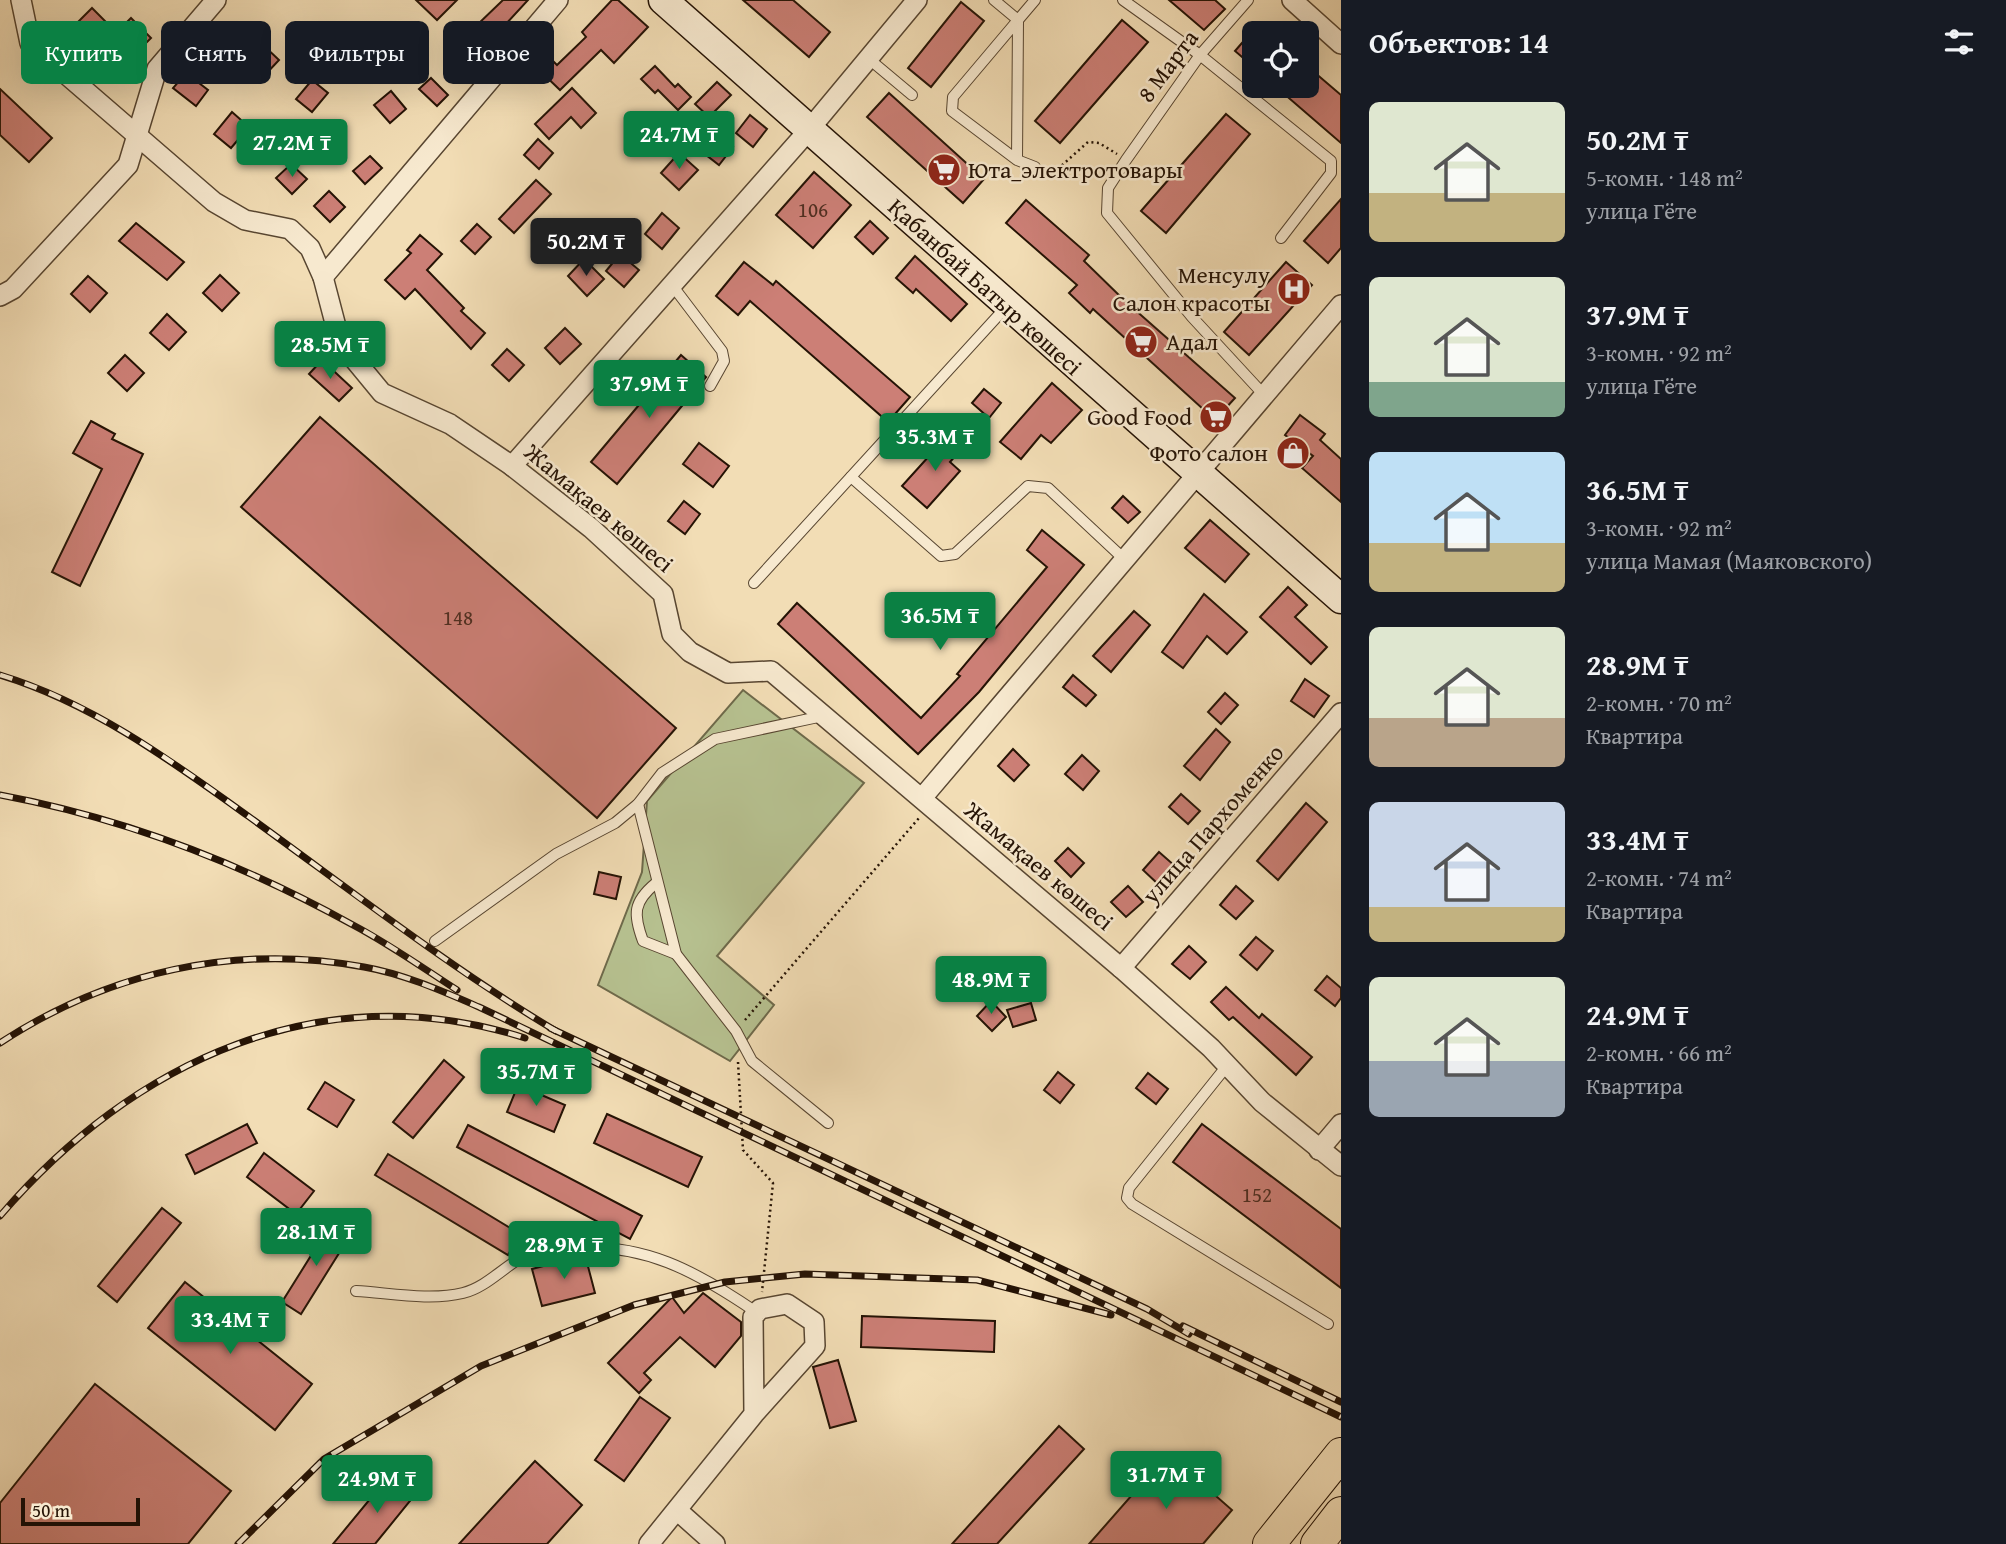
<!DOCTYPE html>
<html lang="ru">
<meta charset="utf-8">
<style>
:root{--surface:#171b24;--page:#20242c;--text:#f1f3f6;--muted:#9ea1a6;--accent:#0b8043}
body{margin:0;font-family:"Gentium Book Plus",serif;background:var(--page);color:var(--text);height:100vh;display:flex;flex-direction:column;font-size:26px;white-space:nowrap}
*{box-sizing:border-box;margin:0}
p{font-size:23px;color:var(--muted)}
.icon{flex:none;width:38px;height:38px;fill:none;stroke:currentColor;stroke-width:2;stroke-linecap:round;stroke-linejoin:round}
.map{position:relative;flex:1;overflow:hidden}
.side{display:flex;flex-direction:column;background:var(--surface);width:665px}
.side>*{flex:none}
.hud{position:absolute;left:21px;top:21px;width:665px;height:63px;display:flex;gap:14px}
.controls{position:absolute;left:1242px;top:21px;display:grid;gap:14px}
.controls a{display:grid;place-items:center;width:77px;height:77px;border-radius:10px;background:var(--surface);box-shadow:0 7px 28px #0002;font-size:35px}
.scale{position:absolute;left:21px;bottom:18px;width:119px;box-sizing:border-box;padding-left:7px;border:4px solid #251305;border-top:0;font-size:19px;line-height:24px;white-space:nowrap;color:#251305;-webkit-text-stroke:5px #f7e9cf;paint-order:stroke}
.price{position:absolute;translate:-50% -60px;padding:0 16px;border-radius:7px;background:var(--accent);color:#fff;font-size:23px;line-height:46px;filter:drop-shadow(0 2px 4px #0008)}
.price::after{content:'';position:absolute;left:50%;top:42px;width:21px;height:16px;margin-left:-10px;background:inherit;clip-path:polygon(0 0,100% 0,50% 100%)}
.price.selected{background:#222;color:#fff}
ul{padding:0;list-style:none}
li{display:flex;align-items:center;gap:21px;height:175px;padding:0 28px}
li span{display:grid;place-items:center;flex:none;width:196px;height:140px;border-radius:10px;color:#555}
li>.icon{margin-inline-start:auto}
span .icon{width:84px;height:84px;fill:#fffc;stroke-width:1}
li b{font-size:30px}
h2{display:flex;justify-content:space-between;align-items:center;height:84px;padding:0 28px;font-size:30px}
.chip{padding:0 24px;border-radius:10px;background:var(--surface);box-shadow:0 7px 28px #0002;font-size:24px;line-height:63px}
.chip.selected{background:var(--accent);color:#fff}
main{display:flex;flex:1;min-height:0}
.map>svg:first-child{display:block}
</style>
<main>
<div class="map">
<svg width="1341" height="1544" viewBox="0 0 1341 1544">
<rect width="100%" height="100%" fill="#f2ddb5"/>
<filter id="stains"><feTurbulence type="fractalNoise" baseFrequency=".00286" numOctaves="4"/><feColorMatrix values="0 0 0 0 .2 0 0 0 0 .09 0 0 0 0 .02 0 0 0 .5 -.17"/></filter>
<radialGradient id="worn" r=".72"><stop offset=".6" stop-color="#630" stop-opacity="0"/><stop offset="1" stop-color="#630" stop-opacity=".3"/></radialGradient>
<polygon fill="#b7c291" stroke="#6e6a4b" stroke-width="2" points="743,690 864,783 717,956 774,1005 730,1061 598,985 642,872 647,801"/>
<g fill="#cc7f76" stroke="#251305" stroke-width="2">
<polygon points="416,0 457,0 437,20"/>
<polygon points="503,0 528,0 481,51 485,55 469,72 449,52"/>
<polygon points="612,0 618,0 648,27 614,63 601,50 560,90 536,67 547,55 557,65 586,37 582,32"/>
<polygon points="743,0 793,0 830,32 809,57"/>
<polygon points="1169,0 1215,0 1225,9 1204,30"/>
<polygon points="961,2 984,21 931,87 908,68"/>
<polygon points="92,8 105,21 89,38 75,25"/>
<polygon points="131,18 151,38 133,56 113,36"/>
<polygon points="1122,20 1148,42 1060,143 1035,121"/>
<polygon points="1255,28 1255,68 1235,51"/>
<polygon points="260,42 279,60 264,76 245,58"/>
<polygon points="655,66 675,87 678,84 691,97 678,110 658,90 655,93 641,79"/>
<polygon points="1307,66 1341,95 1341,143 1275,86 1307,86"/>
<polygon points="186,73 208,90 196,106 173,88"/>
<polygon points="431,78 448,95 437,106 419,89"/>
<polygon points="312,80 328,93 312,112 296,99"/>
<polygon points="717,82 731,95 709,117 695,104"/>
<polygon points="572,88 596,113 581,128 571,117 549,139 535,124"/>
<polygon points="0,89 52,138 29,162 0,135"/>
<polygon points="391,91 406,109 390,123 374,105"/>
<polygon points="889,93 984,179 963,203 867,117"/>
<polygon points="232,112 249,127 231,148 214,134"/>
<polygon points="1226,114 1250,134 1166,233 1141,211"/>
<polygon points="750,115 767,129 753,147 736,133"/>
<polygon points="281,124 298,142 285,154 268,136"/>
<polygon points="716,133 733,147 719,165 701,151"/>
<polygon points="538,139 553,153 539,169 524,155"/>
<polygon points="679,153 698,170 679,190 661,173"/>
<polygon points="370,156 382,168 365,184 353,171"/>
<polygon points="291,164 307,179 292,194 276,178"/>
<polygon points="814,172 851,205 813,248 776,215"/>
<polygon points="536,180 551,194 514,233 499,219"/>
<polygon points="329,191 345,207 330,222 314,206"/>
<polygon points="1341,199 1341,248 1328,263 1304,241"/>
<polygon points="1026,200 1089,255 1084,261 1125,301 1235,398 1213,422 1201,411 1203,409 1093,309 1090,313 1069,293 1077,285 1006,223"/>
<polygon points="662,213 679,228 662,249 645,234"/>
<polygon points="870,221 888,238 873,254 855,237"/>
<polygon points="136,223 184,262 167,280 119,241"/>
<polygon points="477,224 491,237 475,254 461,241"/>
<polygon points="420,235 442,254 427,270 464,308 461,311 485,333 471,349 415,289 405,299 385,280 411,253 407,250"/>
<polygon points="620,254 639,270 624,287 606,271"/>
<polygon points="915,256 967,304 951,321 916,289 913,293 896,278"/>
<polygon points="584,259 604,279 587,296 568,276"/>
<polygon points="744,262 773,285 776,281 910,397 888,422 750,301 738,315 716,296"/>
<polygon points="1286,262 1312,285 1249,355 1224,332"/>
<polygon points="220,275 239,293 222,311 203,293"/>
<polygon points="88,276 107,293 90,312 71,294"/>
<polygon points="167,314 186,332 169,350 150,333"/>
<polygon points="565,328 581,344 560,364 545,348"/>
<polygon points="507,349 524,365 509,381 492,365"/>
<polygon points="125,355 144,373 127,391 108,373"/>
<polygon points="681,355 706,377 617,484 591,462"/>
<polygon points="322,360 352,388 339,401 309,374"/>
<polygon points="1052,383 1082,410 1051,443 1041,435 1021,459 1000,442"/>
<polygon points="984,389 1001,403 989,418 972,403"/>
<polygon points="1300,415 1325,434 1320,440 1341,459 1341,502 1302,468 1313,456 1285,435"/>
<polygon points="320,417 676,728 597,818 241,507"/>
<polygon points="91,421 115,434 112,439 143,454 80,586 52,572 102,469 73,453"/>
<polygon points="949,434 963,447 950,462 960,471 927,508 902,486"/>
<polygon points="699,443 729,466 713,487 683,464"/>
<polygon points="1123,496 1140,512 1128,523 1112,508"/>
<polygon points="684,501 700,514 685,534 668,521"/>
<polygon points="1210,520 1249,554 1225,582 1185,548"/>
<polygon points="1042,530 1084,565 979,692 918,754 778,624 797,603 921,718 960,676 957,674 1047,567 1027,550"/>
<polygon points="1288,587 1307,605 1295,617 1327,647 1311,664 1260,617"/>
<polygon points="1204,594 1247,632 1227,654 1207,636 1183,668 1162,652"/>
<polygon points="1134,611 1150,625 1111,672 1093,656"/>
<polygon points="1073,675 1096,695 1086,706 1063,687"/>
<polygon points="1305,679 1329,696 1314,717 1291,701"/>
<polygon points="1225,693 1238,705 1221,724 1208,712"/>
<polygon points="1216,729 1230,742 1200,780 1184,766"/>
<polygon points="1013,749 1029,765 1014,781 998,766"/>
<polygon points="1082,755 1099,771 1083,790 1065,774"/>
<polygon points="1181,794 1200,811 1188,824 1169,807"/>
<polygon points="1306,803 1327,822 1278,880 1257,861"/>
<polygon points="1068,848 1084,863 1071,877 1055,861"/>
<polygon points="1159,852 1175,866 1158,884 1143,870"/>
<polygon points="599,872 621,877 616,899 594,894"/>
<polygon points="1128,886 1143,902 1126,917 1111,902"/>
<polygon points="1236,886 1253,901 1236,919 1220,905"/>
<polygon points="1256,937 1273,951 1257,970 1240,955"/>
<polygon points="1189,946 1206,962 1190,979 1172,964"/>
<polygon points="1327,976 1341,988 1341,998 1335,1006 1315,990"/>
<polygon points="1226,987 1259,1018 1262,1014 1312,1057 1296,1075 1233,1017 1229,1020 1211,1002"/>
<polygon points="991,1001 1006,1017 992,1031 977,1016"/>
<polygon points="1031,1003 1036,1020 1013,1027 1007,1010"/>
<polygon points="444,1060 464,1077 413,1138 393,1122"/>
<polygon points="1058,1072 1074,1085 1060,1103 1044,1090"/>
<polygon points="1148,1073 1168,1089 1156,1104 1136,1088"/>
<polygon points="325,1082 354,1100 337,1127 308,1109"/>
<polygon points="518,1085 565,1105 554,1132 507,1112"/>
<polygon points="607,1114 702,1157 688,1187 594,1143"/>
<polygon points="247,1124 257,1143 195,1174 186,1155"/>
<polygon points="1202,1124 1341,1229 1341,1288 1173,1162"/>
<polygon points="468,1125 642,1216 630,1239 457,1147"/>
<polygon points="264,1153 314,1191 296,1214 247,1177"/>
<polygon points="388,1154 520,1234 508,1255 375,1175"/>
<polygon points="162,1208 181,1223 117,1302 98,1286"/>
<polygon points="332,1222 351,1234 301,1314 282,1302"/>
<polygon points="585,1255 595,1293 542,1306 532,1269"/>
<polygon points="185,1282 312,1384 275,1430 148,1328"/>
<polygon points="703,1293 741,1322 741,1336 715,1367 680,1337 644,1373 651,1380 639,1393 608,1363 672,1297 684,1313"/>
<polygon points="862,1316 995,1321 994,1352 861,1347"/>
<polygon points="838,1360 856,1421 830,1428 813,1367"/>
<polygon points="95,1384 231,1491 188,1544 0,1544 0,1503"/>
<polygon points="640,1397 670,1418 624,1481 595,1460"/>
<polygon points="1059,1426 1084,1449 997,1544 952,1544"/>
<polygon points="1168,1454 1232,1510 1203,1544 1089,1544"/>
<polygon points="535,1461 582,1505 547,1544 459,1544"/>
<polygon points="389,1476 414,1496 375,1544 333,1544"/>
</g>
<g fill="none" stroke-linecap="round" stroke-linejoin="round">
<defs>
<g id="service">
<polyline points="994,0 1018,20 1035,0"/>
<polyline points="1123,0 1200,55 1331,161 1331,173 1281,238"/>
<polyline points="1248,0 1200,55 1126,160 1108,188 1107,213 1192,317 1264,395"/>
<polyline points="869,59 912,95"/>
<polyline points="1017,160 1018,20 953,97 952,111 1017,160 1035,167"/>
<polyline points="672,285 722,351 724,361 710,386"/>
<polyline points="851,477 941,556 955,554 1028,486 1048,488 1124,559"/>
<polyline points="754,583 1006,307"/>
<polyline points="638,804 676,954 736,1031 752,1061 828,1123"/>
<path d="M656 883C633 902 633 914 643 941L676 954"/>
<polyline points="435,941 556,854 615,823 638,804 662,773 715,739 823,716"/>
<polyline points="1226,1067 1129,1188 1127,1198 1132,1204 1328,1324"/>
<path d="M356 1291C390 1293 430 1301 463 1293 491 1286 509 1259 537 1251 546 1248 559 1249 569 1248 643 1242 696 1271 756 1312"/>
</g>
<g id="minor">
<polyline points="21,0 30,43 214,202 245,220 290,229 310,248 323,277 340,342 382,393 450,424 512,466 591,528 663,594 672,634 690,652 728,673 771,671 1121,968 1211,1048 1262,1102 1341,1166"/>
<polyline points="1292,0 1341,44"/>
<polyline points="323,277 558,0"/>
<polyline points="0,296 13,289 128,165 157,69 216,0"/>
<polyline points="512,466 808,131 917,0"/>
<polyline points="922,798 1341,305"/>
<polyline points="1121,968 1341,713"/>
<polyline points="1319,1150 1341,1124"/>
<polyline points="678,1511 715,1544"/>
<polyline points="649,1544 754,1414 815,1346 814,1322 787,1304 760,1309 753,1317 754,1414"/>
</g>
<polyline id="secondary" points="663,0 1341,599"/>
<g id="trunk">
<polyline points="1269,1544 1341,1454"/>
<polyline points="1317,1544 1341,1513"/>
</g>
</defs>
<use href="#service" stroke="#584631" stroke-width="12"/>
<use href="#minor" stroke="#584631" stroke-width="22"/>
<use href="#secondary" stroke="#251305" stroke-width="31"/>
<use href="#trunk" stroke="#251305" stroke-width="34"/>
<g stroke="#251305" stroke-width="2.5" stroke-dasharray="2 3.5" stroke-linecap="butt">
<polyline points="1046,168 1060,167 1088,142 1099,143 1117,154"/>
<polyline points="745,1020 919,818"/>
<polyline points="738,1062 743,1150 773,1183 762,1292"/>
</g>
<use href="#service" stroke="#f7e9cf" stroke-width="10"/>
<use href="#minor" stroke="#f7e9cf" stroke-width="19"/>
<use href="#secondary" stroke="#f7e9cf" stroke-width="28"/>
<use href="#trunk" stroke="#f2ddb5" stroke-width="32"/>
<defs>
<g id="rail">
<path d="M0 675C92 703 170 760 248 816 349 889 449 967 556 1031"/>
<path d="M0 795C124 818 243 864 353 925 389 944 423 968 457 990"/>
<polyline points="550,1028 1147,1309 1189,1334"/>
<path d="M0 1043C108 972 236 943 364 967 404 974 442 991 479 1007L1341 1417"/>
<path d="M0 1216C133 1061 321 973 525 1038"/>
<polyline points="1183,1326 1341,1402"/>
<polyline points="238,1544 324,1459 481,1366 634,1305 725,1282 805,1274 977,1280 1111,1315"/>
</g>
</defs>
<use href="#rail" stroke="#251305" stroke-width="7"/>
<use href="#rail" stroke="#f7e9cf" stroke-width="4.5" stroke-dasharray="13" stroke-linecap="butt"/>
</g>
<defs>
<symbol id="supermarket-disc" viewBox="-11 -11 22 22"><circle r="9.5" fill="#8f2418" stroke="#f7e9cf"/><path d="M-6-5.5h2.5l.6 2H6L4.5 2H-2.5L-4.4-4H-6ZM-1.5 3.2a1.3 1.3 0 1 0 .1 0ZM3 3.2a1.3 1.3 0 1 0 .1 0Z" fill="#fff"/></symbol>
<symbol id="hospital-disc" viewBox="-11 -11 22 22"><circle r="9.5" fill="#8f2418" stroke="#f7e9cf"/><path d="M-5-5h3v3.5h4V-5h3V5h-3V1.5h-4V5h-3Z" fill="#fff"/></symbol>
<symbol id="shop-disc" viewBox="-11 -11 22 22"><circle r="9.5" fill="#8f2418" stroke="#f7e9cf"/><path d="M-5-2.5h2.3a2.7 3.5 0 0 1 5.4 0H5L5.5 6h-11ZM-1.5-2.5h3a1.5 2.3 0 0 0-3 0Z" fill="#fff"/></symbol>
</defs>
<g fill-rule="evenodd">
<use href="#supermarket-disc" x="925" y="151" width="38" height="38"/>
<use href="#hospital-disc" x="1275" y="270" width="38" height="38"/>
<use href="#supermarket-disc" x="1122" y="323" width="38" height="38"/>
<use href="#supermarket-disc" x="1197" y="398" width="38" height="38"/>
<use href="#shop-disc" x="1274" y="434" width="38" height="38"/>
</g>
<g text-anchor="middle" stroke-width="5" stroke-linejoin="round" paint-order="stroke">
<g font-size="21" fill="#4f2e21">
<text x="813" y="217">106</text>
<text x="458" y="625">148</text>
<text x="1257" y="1202">152</text>
</g>
<g font-size="24" fill="#251305" stroke="#f7e9cf">
<text transform="translate(1168 66) rotate(-53)" y="8">8 Марта</text>
<text transform="translate(985 287) rotate(42)" y="8">Қабанбай Батыр көшесі</text>
<text transform="translate(599 508) rotate(40)" y="8">Жамақаев көшесі</text>
<text transform="translate(1213 824) rotate(-49)" y="8">улица Пархоменко</text>
<text transform="translate(1039 866) rotate(40)" y="8">Жамақаев көшесі</text>
</g>
<g font-size="24" fill="#251305" stroke="#f7e9cf" text-anchor="end">
<text x="968" y="178" text-anchor="start">Юта_электротовары</text>
<text x="1270" y="283">Менсулу<tspan x="1270" dy="28">Салон красоты</tspan></text>
<text x="1166" y="350" text-anchor="start">Адал</text>
<text x="1192" y="425">Good Food</text>
<text x="1268" y="461">Фото салон</text>
</g>
</g>
<rect width="100%" height="100%" filter="url(#stains)"/>
<rect width="100%" height="100%" fill="url(#worn)"/>
</svg>
<div class="controls">
<a><svg class="icon" aria-label="locate" viewBox="0 0 24 24"><circle cx="12" cy="12" r="6"/><path d="M12 2v4M12 18v4M2 12h4M18 12h4"/></svg></a>
</div>
<div class="scale">50 m</div>
<b class="price" style="left:679px;top:171px">24.7M ₸</b>
<b class="price" style="left:292px;top:179px">27.2M ₸</b>
<b class="price selected" style="left:586px;top:278px">50.2M ₸</b>
<b class="price" style="left:330px;top:381px">28.5M ₸</b>
<b class="price" style="left:649px;top:420px">37.9M ₸</b>
<b class="price" style="left:935px;top:473px">35.3M ₸</b>
<b class="price" style="left:940px;top:652px">36.5M ₸</b>
<b class="price" style="left:991px;top:1016px">48.9M ₸</b>
<b class="price" style="left:536px;top:1108px">35.7M ₸</b>
<b class="price" style="left:316px;top:1268px">28.1M ₸</b>
<b class="price" style="left:564px;top:1281px">28.9M ₸</b>
<b class="price" style="left:230px;top:1356px">33.4M ₸</b>
<b class="price" style="left:1166px;top:1511px">31.7M ₸</b>
<b class="price" style="left:377px;top:1515px">24.9M ₸</b>
<div class="hud">
<a class="chip selected">Купить</a>
<a class="chip">Снять</a>
<a class="chip">Фильтры</a>
<a class="chip">Новое</a>
</div>
</div>
<section class="side">
<h2>Объектов: 14<svg class="icon" aria-label="filters" viewBox="0 0 24 24"><path d="M4 7h16M4 17h16"/><circle cx="9" cy="7" r="2"/><circle cx="15" cy="17" r="2"/></svg></h2>
<ul>
<li><span style="background:linear-gradient(#dfe7d0 65%,#c2b280 0)"><svg class="icon" aria-label="home" viewBox="0 0 24 24"><path d="M3 11l9-7 9 7M6 9v11h12V9"/></svg></span><div><b>50.2M ₸</b><p>5-комн. · 148 m²</p><p>улица Гёте</p></div></li>
<li><span style="background:linear-gradient(#dfe7d0 75%,#7fa58c 0)"><svg class="icon" aria-label="home" viewBox="0 0 24 24"><path d="M3 11l9-7 9 7M6 9v11h12V9"/></svg></span><div><b>37.9M ₸</b><p>3-комн. · 92 m²</p><p>улица Гёте</p></div></li>
<li><span style="background:linear-gradient(#bfe0f5 65%,#c2b280 0)"><svg class="icon" aria-label="home" viewBox="0 0 24 24"><path d="M3 11l9-7 9 7M6 9v11h12V9"/></svg></span><div><b>36.5M ₸</b><p>3-комн. · 92 m²</p><p>улица Мамая (Маяковского)</p></div></li>
<li><span style="background:linear-gradient(#dfe7d0 65%,#b9a48a 0)"><svg class="icon" aria-label="home" viewBox="0 0 24 24"><path d="M3 11l9-7 9 7M6 9v11h12V9"/></svg></span><div><b>28.9M ₸</b><p>2-комн. · 70 m²</p><p>Квартира</p></div></li>
<li><span style="background:linear-gradient(#c9d6e8 75%,#c2b280 0)"><svg class="icon" aria-label="home" viewBox="0 0 24 24"><path d="M3 11l9-7 9 7M6 9v11h12V9"/></svg></span><div><b>33.4M ₸</b><p>2-комн. · 74 m²</p><p>Квартира</p></div></li>
<li><span style="background:linear-gradient(#dfe7d0 60%,#9aa5b1 0)"><svg class="icon" aria-label="home" viewBox="0 0 24 24"><path d="M3 11l9-7 9 7M6 9v11h12V9"/></svg></span><div><b>24.9M ₸</b><p>2-комн. · 66 m²</p><p>Квартира</p></div></li>
</ul>
</section>
</main>
